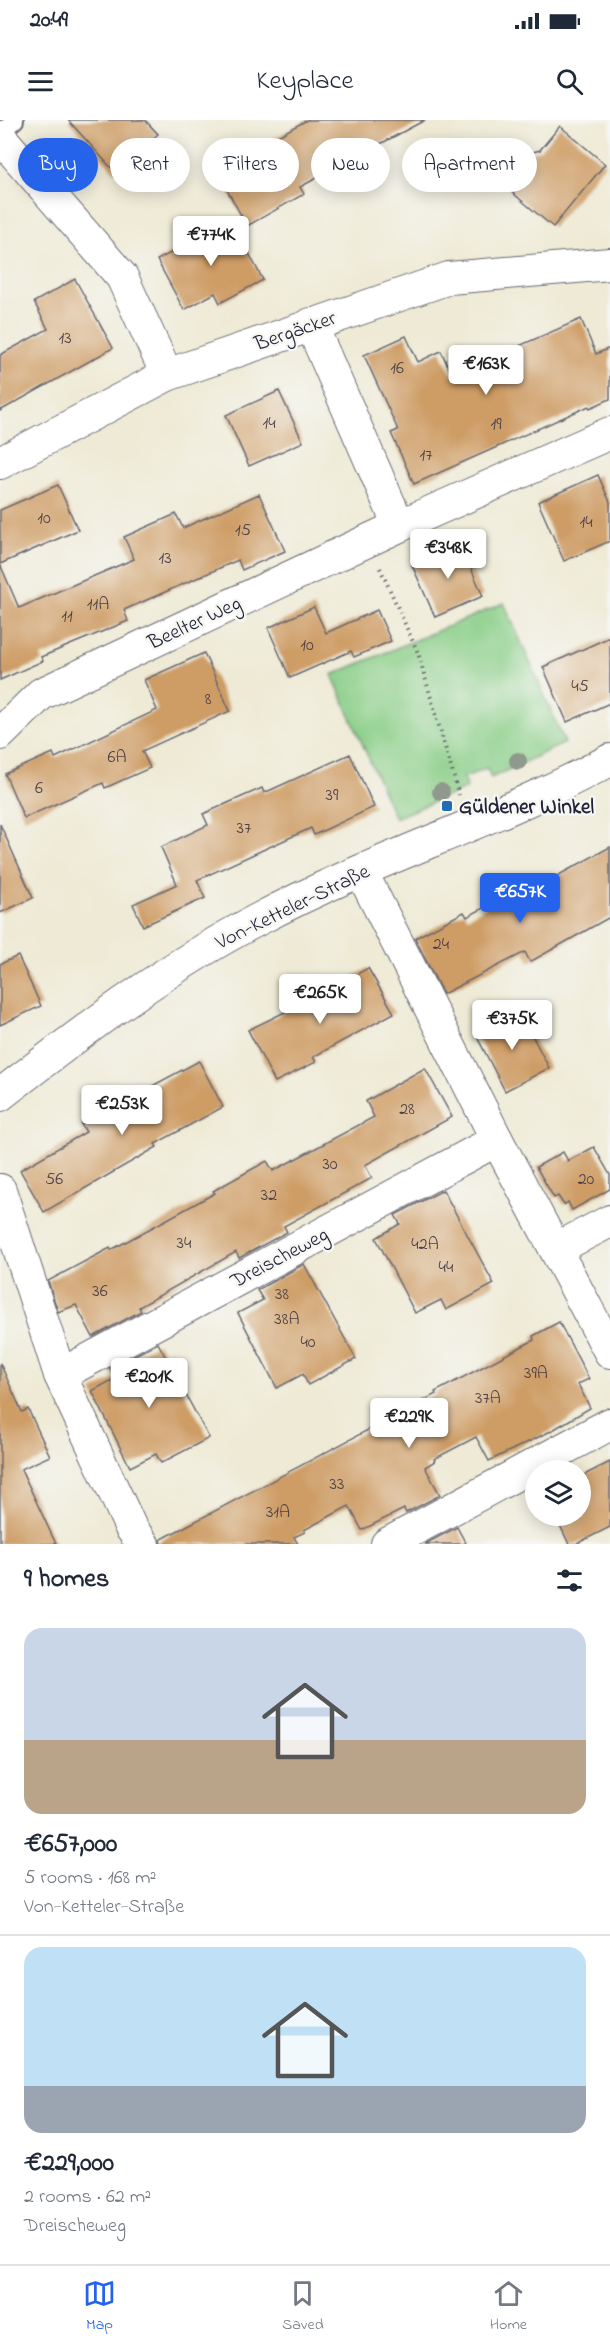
<!DOCTYPE html>
<meta charset="utf-8">
<style>
:root{--surface:#fff;--page:#f6f6f7;--text:#1f2937;--muted:#747a83;--line:#e0e1e3;--accent:#2563eb}
body{margin:0;font-family:"Indie Flower",sans-serif;background:var(--page);color:var(--text);height:100vh;display:flex;flex-direction:column;font-size:22px;white-space:nowrap}
*{box-sizing:border-box;margin:0}
p{font-size:20px;color:var(--muted)}
.icon{flex:none;width:33px;height:33px;fill:none;stroke:currentColor;stroke-width:2;stroke-linecap:round;stroke-linejoin:round}
.map{position:relative;height:1424px;overflow:hidden}
.drawer{display:flex;flex-direction:column;background:var(--surface);flex:1}
.drawer>*{flex:none}
.top-card{position:absolute;left:18px;top:18px;width:574px;height:54px;display:flex;gap:12px}
.fabs{position:absolute;left:525px;top:1340px;display:grid;gap:12px}
.fabs a{display:grid;place-items:center;width:66px;height:66px;border-radius:50%;background:var(--surface);box-shadow:0 3px 15px #0003;font-size:30px}
.price{position:absolute;translate:-50% -51px;padding:0 14px;border-radius:6px;background:#fff;color:#222;font-size:20px;line-height:39px;filter:drop-shadow(0 2px 3px #0008)}
.price::after{content:'';position:absolute;left:50%;top:36px;width:18px;height:14px;margin-left:-9px;background:inherit;clip-path:polygon(0 0,100% 0,50% 100%)}
.price.on{background:var(--accent);color:#fff}
ul{padding:0;list-style:none}
li{display:grid;align-content:center;gap:12px;height:318px;padding:0 24px}
li+li{border-top:2px solid var(--line)}
li span{display:grid;place-items:center;height:186px;border-radius:18px;color:#555}
li>.icon{margin-inline-start:auto}
span .icon{width:108px;height:108px;fill:#fffc;stroke-width:1}
li b{font-size:26px}
h2{display:flex;justify-content:space-between;align-items:center;height:72px;padding:0 24px;font-size:26px}
.pill{padding:0 21px;border-radius:27px;background:var(--surface);box-shadow:0 3px 15px #0003;font-size:21px;line-height:54px}
.pill.on{background:var(--accent);color:#fff}
.status{display:flex;justify-content:space-between;align-items:center;height:42px;padding:0 30px;background:var(--surface);direction:ltr}
.status svg{height:16px;fill:currentColor}
header{display:flex;justify-content:space-between;align-items:center;height:78px;padding:0 24px;background:var(--surface);font-size:27px;font-weight:600}
.tabs{display:flex;justify-content:space-around;align-items:center;height:84px;border-top:2px solid var(--line);background:var(--surface);font-size:16px;color:var(--muted)}
.tabs a{display:grid;justify-items:center;gap:3px}
.tabs .on{color:var(--accent)}
.map>svg:first-child{display:block}
</style>
<div class="status"><b>20:49</b><svg viewBox="0 0 49 12"><path d="M0 12V9h3v3zM5 12V6h3v6zM10 12V3h3v9zM15 12V0h3v12zM26 1h20v11H26zM47 4h2v5h-2z"/></svg></div>
<header><svg class="icon" aria-label="menu" viewBox="0 0 24 24"><path d="M4 6h16M4 12h16M4 18h16"/></svg>Keyplace<svg class="icon" aria-label="search" viewBox="0 0 24 24"><circle cx="10" cy="10" r="6"/><path d="M15 15l6 6"/></svg></header>
<div class="map">
<svg width="610" height="1424" viewBox="0 0 610 1424">
<rect width="100%" height="100%" fill="#f6f6f2"/>
<filter id="ink" filterUnits="userSpaceOnUse"><feTurbulence type="fractalNoise" baseFrequency=".0167" numOctaves="2"/><feDisplacementMap in="SourceGraphic" scale="12" xChannelSelector="R" yChannelSelector="G"/><feConvolveMatrix kernelMatrix="1 2 1 2 8 2 1 2 1" color-interpolation-filters="sRGB"/></filter>
<filter id="wash" filterUnits="userSpaceOnUse"><feTurbulence type="fractalNoise" baseFrequency=".008" numOctaves="4" result="noise"/><feDisplacementMap in="SourceGraphic" scale="24" xChannelSelector="R" yChannelSelector="G"/><feGaussianBlur stdDeviation="1.35" result="paint"/><feColorMatrix in="noise" values="0 0 0 0 0 0 0 0 0 0 0 0 0 0 0 0 0 1.4 0 .05"/><feComposite in="paint" operator="in"/></filter>
<g filter="url(#wash)">
<rect width="100%" height="100%" fill="#eeead5"/>
<polygon fill="#89ce87" stroke="#567861" stroke-width="1.5" points="504,483 565,623 491,658 487,648 463,658 467,668 395,698 332,555"/>
<g id="blocks">
<g fill="#ce9c65">
<polygon points="68,0 145,0 158,14 115,52"/>
<polygon points="307,0 425,0 300,67 304,74 247,106 216,50"/>
<polygon points="560,6 605,44 553,107 508,69 521,53 522,35 540,30"/>
<polygon points="232,101 263,160 220,183 215,173 184,190 157,140"/>
<polygon points="75,159 113,228 0,291 0,235 48,209 34,182"/>
<polygon points="581,199 596,234 610,228 610,279 590,288 589,286 414,364 391,313 398,310 364,235 406,216 418,242 441,231 452,255"/>
<polygon points="279,271 303,322 249,346 226,295"/>
<polygon points="598,355 610,382 610,421 564,441 538,382"/>
<polygon points="58,365 78,410 0,444 0,390"/>
<polygon points="259,374 285,431 242,450 238,440 124,490 128,501 41,537 43,541 0,560 0,444 19,488 134,439 124,417 176,394 183,408"/>
<polygon points="460,423 483,476 435,497 412,445"/>
<polygon points="314,487 326,513 377,490 391,521 354,537 351,531 290,558 268,508"/>
<polygon points="610,517 610,583 567,602 543,547"/>
<polygon points="204,533 230,591 142,631 150,648 105,668 103,663 24,698 5,654 53,633 55,638 157,590 144,560"/>
<polygon points="350,634 374,687 314,715 311,708 197,760 205,778 143,806 133,784 177,764 161,727 208,705 203,694 262,668 264,673"/>
<polygon points="0,704 33,778 0,793"/>
<polygon points="610,727 610,797 530,842 525,832 443,874 415,818 464,792 467,797 543,756 546,762"/>
<polygon points="18,836 41,886 0,905 0,844"/>
<polygon points="368,848 394,893 313,937 316,942 275,962 248,910 289,890 289,892"/>
<polygon points="519,890 549,948 505,971 475,913"/>
<polygon points="199,941 223,987 155,1024 157,1027 44,1092 20,1050 86,1012 81,1004"/>
<polygon points="425,948 452,997 365,1045 372,1058 284,1106 287,1112 239,1138 236,1132 139,1187 141,1191 93,1217 76,1185 58,1192 48,1161 110,1128 111,1130 215,1073 213,1071 267,1041 273,1051 374,997 366,981"/>
<polygon points="594,1027 610,1055 610,1069 572,1090 568,1082 564,1085 558,1076 554,1078 536,1047 563,1032 568,1041"/>
<polygon points="443,1070 494,1164 446,1190 441,1180 415,1193 376,1118 400,1104 395,1095"/>
<polygon points="304,1144 356,1239 308,1265 303,1254 277,1268 238,1193 263,1180 257,1170"/>
<polygon points="559,1202 589,1259 578,1264 590,1288 551,1311 489,1341 476,1317 434,1339 435,1341 425,1347 440,1375 406,1393 404,1389 362,1410 349,1386 304,1410 305,1412 294,1417 298,1424 161,1424 160,1420 436,1274 435,1272 534,1220 533,1216"/>
<polygon points="158,1223 209,1318 161,1343 156,1334 130,1347 92,1271 116,1258 110,1248"/>
<polygon points="0,1243 22,1292 28,1289 50,1336 21,1349 56,1424 0,1424"/>
<polygon points="610,1342 610,1407 576,1424 569,1424 555,1395 580,1395 580,1357"/>
<polygon points="457,1407 466,1424 425,1424"/>
</g>
</g>
</g>
<g filter="url(#ink)">
<use href="#blocks" fill-opacity="0" stroke="#696871" stroke-width="1.5"/>
<g fill="none" stroke-linecap="round" stroke-linejoin="round">
<defs>
<polyline id="service" points="0,13 15,0"/>
<g id="minor">
<polyline points="0,17 122,157 167,255"/>
<polyline points="311,204 399,406 610,313"/>
<polyline points="0,343 167,255 449,158 610,144"/>
<polyline points="0,614 41,574 399,406"/>
<polyline points="361,751 497,1020 610,1232"/>
<path d="M0 975C83 911 165 848 259 799 372 739 497 701 610 640"/>
<polyline points="0,1070 60,1255 131,1408 143,1424"/>
<polyline points="556,1129 610,1101"/>
<polyline points="60,1255 497,1020"/>
<polyline points="387,1424 610,1304"/>
</g>
</defs>
<use href="#service" stroke="#696871" stroke-width="20"/>
<use href="#minor" stroke="#696871" stroke-width="34"/>
<polyline stroke="#696871" stroke-width="4" stroke-dasharray="1.5 4.5" stroke-linecap="butt" points="380,448 418,533 459,675"/>
<use href="#service" stroke="#fff" stroke-width="16"/>
<use href="#minor" stroke="#fff" stroke-width="32"/>
</g>
<g fill="#8f998d">
<circle cx="518" cy="641" r="9"/>
<circle cx="441" cy="672" r="9"/>
</g>
</g>
<rect fill="#1f6fb2" stroke="#f6f6f2" stroke-width="2" x="441" y="680" width="12" height="12" rx="3"/>
<g text-anchor="middle" stroke-width="5" stroke-linejoin="round" paint-order="stroke">
<g font-size="18" fill="#4d4046">
<text x="65" y="223">13</text>
<text x="397" y="253">16</text>
<text x="269" y="308">14</text>
<text x="496" y="309">19</text>
<text x="426" y="340">17</text>
<text x="44" y="403">10</text>
<text x="586" y="407">14</text>
<text x="243" y="415">15</text>
<text x="165" y="443">13</text>
<text x="98" y="489">11A</text>
<text x="67" y="501">11</text>
<text x="307" y="530">10</text>
<text x="580" y="571">45</text>
<text x="208" y="584">8</text>
<text x="117" y="642">6A</text>
<text x="39" y="673">6</text>
<text x="332" y="680">39</text>
<text x="244" y="713">37</text>
<text x="441" y="829">24</text>
<text x="407" y="994">28</text>
<text x="330" y="1049">30</text>
<text x="54" y="1064">56</text>
<text x="586" y="1064">20</text>
<text x="269" y="1080">32</text>
<text x="184" y="1128">34</text>
<text x="425" y="1129">42A</text>
<text x="446" y="1152">44</text>
<text x="100" y="1176">36</text>
<text x="282" y="1179">38</text>
<text x="287" y="1204">38A</text>
<text x="308" y="1227">40</text>
<text x="536" y="1258">39A</text>
<text x="488" y="1283">37A</text>
<text x="337" y="1369">33</text>
<text x="278" y="1397">31A</text>
</g>
<g font-size="21" fill="#22223b" stroke="#f6f6f2">
<text transform="translate(295 210) rotate(-19)" y="7">Bergäcker</text>
<text transform="translate(194 502) rotate(-25)" y="7">Beelter Weg</text>
<text transform="translate(292 786) rotate(-26)" y="7">Von-Ketteler-Straße</text>
<text transform="translate(279 1137) rotate(-28)" y="7">Dreischeweg</text>
</g>
<g font-size="21" font-weight="bold" fill="#22223b" stroke="#f6f6f2" text-anchor="start">
<text x="459" y="693">Güldener Winkel</text>
</g>
</g>
</svg>
<div class="fabs">
<a><svg class="icon" aria-label="layers" viewBox="0 0 24 24"><path d="M12 4l9 5-9 5-9-5zM3 14l9 5 9-5"/></svg></a>
</div>
<b class="price" style="left:211px;top:147px">€774K</b>
<b class="price" style="left:486px;top:276px">€163K</b>
<b class="price" style="left:448px;top:460px">€348K</b>
<b class="price on" style="left:520px;top:804px">€657K</b>
<b class="price" style="left:320px;top:905px">€265K</b>
<b class="price" style="left:512px;top:931px">€375K</b>
<b class="price" style="left:122px;top:1016px">€253K</b>
<b class="price" style="left:149px;top:1289px">€201K</b>
<b class="price" style="left:409px;top:1329px">€229K</b>
<div class="top-card">
<a class="pill on">Buy</a>
<a class="pill">Rent</a>
<a class="pill">Filters</a>
<a class="pill">New</a>
<a class="pill">Apartment</a>
</div>
</div>
<section class="drawer">
<h2>9 homes<svg class="icon" aria-label="filters" viewBox="0 0 24 24"><path d="M4 7h16M4 17h16"/><circle cx="9" cy="7" r="2"/><circle cx="15" cy="17" r="2"/></svg></h2>
<ul>
<li><span style="background:linear-gradient(#c9d6e8 60%,#b9a48a 0)"><svg class="icon" aria-label="home" viewBox="0 0 24 24"><path d="M3 11l9-7 9 7M6 9v11h12V9"/></svg></span><div><b>€657,000</b><p>5 rooms · 168 m²</p><p>Von-Ketteler-Straße</p></div></li>
<li><span style="background:linear-gradient(#bfe0f5 75%,#9aa5b1 0)"><svg class="icon" aria-label="home" viewBox="0 0 24 24"><path d="M3 11l9-7 9 7M6 9v11h12V9"/></svg></span><div><b>€229,000</b><p>2 rooms · 62 m²</p><p>Dreischeweg</p></div></li>
</ul>
</section>
<nav class="tabs">
<a class="on"><svg class="icon" aria-label="map" viewBox="0 0 24 24"><path d="M3 6l6-2 6 2 6-2v14l-6 2-6-2-6 2zM9 4v14M15 6v14"/></svg>Map</a>
<a><svg class="icon" aria-label="saved" viewBox="0 0 24 24"><path d="M7 4h10v16l-5-4-5 4z"/></svg>Saved</a>
<a><svg class="icon" aria-label="home" viewBox="0 0 24 24"><path d="M3 11l9-7 9 7M6 9v11h12V9"/></svg>Home</a>
</nav>
